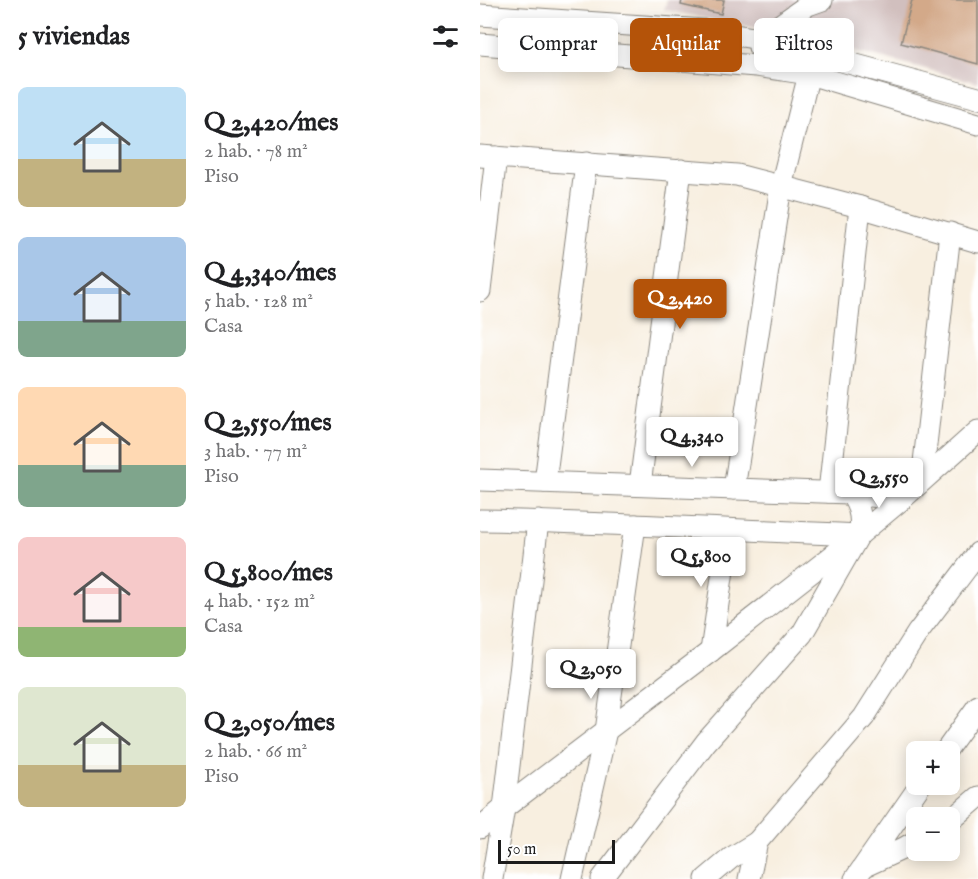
<!DOCTYPE html>
<html lang="es">
<meta charset="utf-8">
<style>
:root{--surface:#fff;--page:#f2f2f2;--text:#202124;--muted:#757577;--accent:#b45309}
body{margin:0;font-family:"IM FELL English",serif;background:var(--page);color:var(--text);height:100vh;display:flex;flex-direction:column;font-size:22px;white-space:nowrap}
*{box-sizing:border-box;margin:0}
p{font-size:20px;color:var(--muted)}
.icon{flex:none;width:33px;height:33px;fill:none;stroke:currentColor;stroke-width:2;stroke-linecap:round;stroke-linejoin:round}
.map{position:relative;flex:1;overflow:hidden}
.details{display:flex;flex-direction:column;background:var(--surface);width:480px}
.details>*{flex:none}
.top-card{position:absolute;left:18px;top:18px;width:390px;height:54px;display:flex;gap:12px}
.controls{position:absolute;left:426px;top:741px;display:grid;gap:12px}
.controls a{display:grid;place-items:center;width:54px;height:54px;border-radius:9px;background:var(--surface);box-shadow:0 3px 15px #0003;font-size:30px}
.scale{position:absolute;left:18px;bottom:15px;width:117px;box-sizing:border-box;padding-left:6px;border:3px solid #1c1c1c;border-top:0;font-size:16px;line-height:21px;white-space:nowrap;color:#1c1c1c;-webkit-text-stroke:4px #fff;paint-order:stroke}
.price{position:absolute;translate:-50% -51px;padding:0 14px;border-radius:6px;background:#fff;color:#222;font-size:20px;line-height:39px;filter:drop-shadow(0 2px 3px #0008)}
.price::after{content:'';position:absolute;left:50%;top:36px;width:18px;height:14px;margin-left:-9px;background:inherit;clip-path:polygon(0 0,100% 0,50% 100%)}
.price.current{background:var(--accent);color:#fff}
ul{padding:0;list-style:none}
li{display:flex;align-items:center;gap:18px;height:150px;padding:0 18px}
li span{display:grid;place-items:center;flex:none;width:168px;height:120px;border-radius:9px;color:#555}
li>.icon{margin-inline-start:auto}
span .icon{width:72px;height:72px;fill:#fffc;stroke-width:1}
li b{font-size:26px}
h2{display:flex;justify-content:space-between;align-items:center;height:72px;padding:0 18px;font-size:26px}
.tag{padding:0 21px;border-radius:9px;background:var(--surface);box-shadow:0 3px 15px #0003;font-size:21px;line-height:54px}
.tag.current{background:var(--accent);color:#fff}
main{display:flex;flex:1;min-height:0}
.map>svg:first-child{display:block}
</style>
<main>
<section class="details">
<h2>5 viviendas<svg class="icon" aria-label="filters" viewBox="0 0 24 24"><path d="M4 7h16M4 17h16"/><circle cx="9" cy="7" r="2"/><circle cx="15" cy="17" r="2"/></svg></h2>
<ul>
<li><span style="background:linear-gradient(#bfe0f5 60%,#c2b280 0)"><svg class="icon" aria-label="home" viewBox="0 0 24 24"><path d="M3 11l9-7 9 7M6 9v11h12V9"/></svg></span><div><b>Q 2,420/mes</b><p>2 hab. · 78 m²</p><p>Piso</p></div></li>
<li><span style="background:linear-gradient(#a9c7e8 70%,#7fa58c 0)"><svg class="icon" aria-label="home" viewBox="0 0 24 24"><path d="M3 11l9-7 9 7M6 9v11h12V9"/></svg></span><div><b>Q 4,340/mes</b><p>5 hab. · 128 m²</p><p>Casa</p></div></li>
<li><span style="background:linear-gradient(#ffd9b3 65%,#7fa58c 0)"><svg class="icon" aria-label="home" viewBox="0 0 24 24"><path d="M3 11l9-7 9 7M6 9v11h12V9"/></svg></span><div><b>Q 2,550/mes</b><p>3 hab. · 77 m²</p><p>Piso</p></div></li>
<li><span style="background:linear-gradient(#f6c9c9 75%,#8fb573 0)"><svg class="icon" aria-label="home" viewBox="0 0 24 24"><path d="M3 11l9-7 9 7M6 9v11h12V9"/></svg></span><div><b>Q 5,800/mes</b><p>4 hab. · 152 m²</p><p>Casa</p></div></li>
<li><span style="background:linear-gradient(#dfe7d0 65%,#c2b280 0)"><svg class="icon" aria-label="home" viewBox="0 0 24 24"><path d="M3 11l9-7 9 7M6 9v11h12V9"/></svg></span><div><b>Q 2,050/mes</b><p>2 hab. · 66 m²</p><p>Piso</p></div></li>
</ul>
</section>
<div class="map">
<svg width="498" height="879" viewBox="0 0 498 879">
<rect width="100%" height="100%" fill="#fff"/>
<filter id="ink" filterUnits="userSpaceOnUse"><feTurbulence type="fractalNoise" baseFrequency=".0167" numOctaves="2"/><feDisplacementMap in="SourceGraphic" scale="12" xChannelSelector="R" yChannelSelector="G"/><feConvolveMatrix kernelMatrix="1 2 1 2 8 2 1 2 1" color-interpolation-filters="sRGB"/></filter>
<filter id="wash" filterUnits="userSpaceOnUse"><feTurbulence type="fractalNoise" baseFrequency=".008" numOctaves="4" result="noise"/><feDisplacementMap in="SourceGraphic" scale="24" xChannelSelector="R" yChannelSelector="G"/><feGaussianBlur stdDeviation="1.35" result="paint"/><feColorMatrix in="noise" values="0 0 0 0 0 0 0 0 0 0 0 0 0 0 0 0 0 1.4 0 .05"/><feComposite in="paint" operator="in"/></filter>
<g filter="url(#wash)">
<rect width="100%" height="100%" fill="#f8efe0"/>
<polygon fill="#d1bfbe" points="187,0 498,0 498,83 329,38 184,10"/>
<g id="blocks">
<g fill="#d3a989">
<polygon points="202,0 244,0 241,14 201,5"/>
<polygon points="432,0 498,0 498,64 421,43"/>
</g>
</g>
</g>
<g filter="url(#ink)">
<use href="#blocks" fill-opacity="0" stroke="#8a867e" stroke-width="1.5"/>
<g fill="none" stroke-linecap="round" stroke-linejoin="round">
<defs>
<g id="minor">
<polyline points="0,15 224,30 280,39 498,98"/>
<polyline points="0,44 276,66 329,74 498,124"/>
<polyline points="279,47 280,39 328,5 342,0"/>
<polyline points="0,156 257,175 380,207 498,242"/>
<polyline points="0,291 16,157"/>
<polyline points="0,480 370,493 421,500"/>
<polyline points="442,480 470,233"/>
<polyline points="65,482 106,163"/>
<polyline points="160,485 201,170"/>
<polyline points="254,489 301,186 329,74"/>
<polyline points="349,492 380,207"/>
<path d="M0 520C126 522 253 530 379 535"/>
<polyline points="231,651 249,530"/>
<polyline points="465,752 498,706"/>
<polyline points="470,821 498,797"/>
<polyline points="0,828 24,808 231,651 379,535 421,500 498,431"/>
<polyline points="385,866 424,848 436,841"/>
<polyline points="12,879 24,808 58,521"/>
<polyline points="92,879 126,731 155,525"/>
<path d="M122 879 226 742 322 634 379 535C383 519 380 506 370 493"/>
<polyline points="226,879 251,858 277,842"/>
<polyline points="269,879 277,842 384,717 438,632 498,553"/>
<polyline points="375,879 441,784"/>
</g>
</defs>
<use href="#minor" stroke="#8a867e" stroke-width="23"/>
<use href="#minor" stroke="#fff" stroke-width="21"/>
</g>
</g>
</svg>
<div class="controls">
<a>+</a>
<a>−</a>
</div>
<div class="scale">50 m</div>
<b class="price current" style="left:200px;top:330px">Q 2,420</b>
<b class="price" style="left:212px;top:468px">Q 4,340</b>
<b class="price" style="left:399px;top:509px">Q 2,550</b>
<b class="price" style="left:221px;top:588px">Q 5,800</b>
<b class="price" style="left:111px;top:700px">Q 2,050</b>
<div class="top-card">
<a class="tag">Comprar</a>
<a class="tag current">Alquilar</a>
<a class="tag">Filtros</a>
</div>
</div>
</main>
